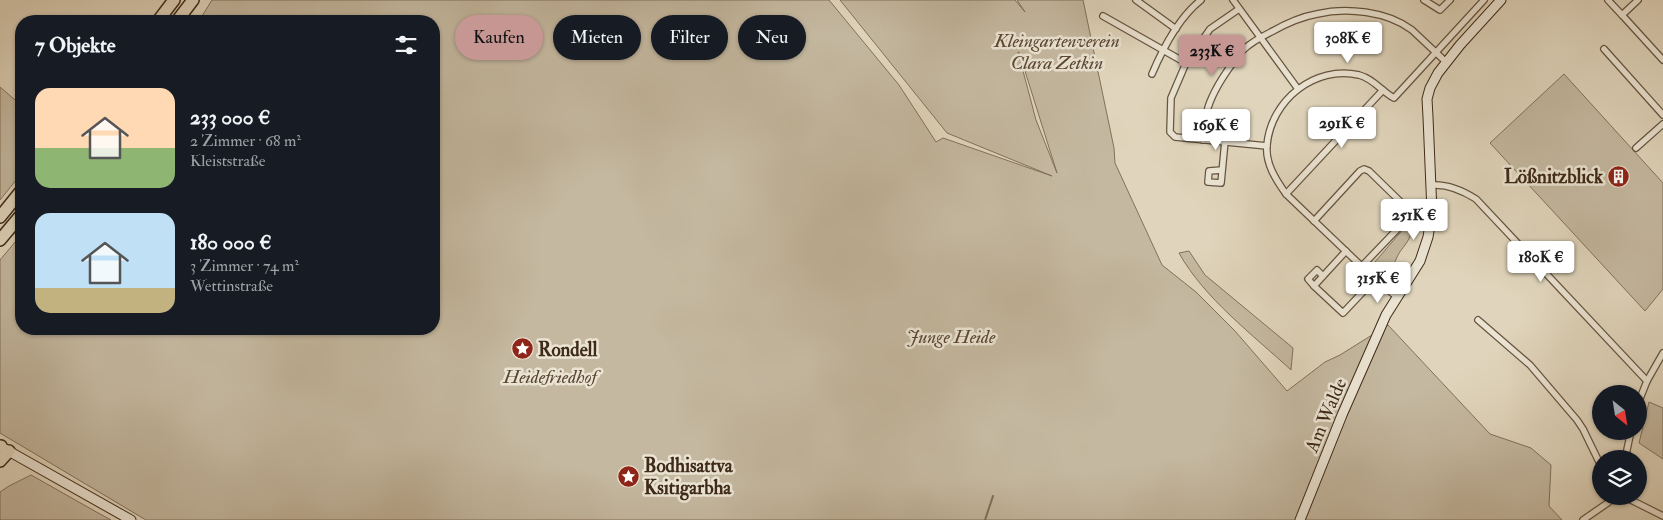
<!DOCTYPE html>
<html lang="de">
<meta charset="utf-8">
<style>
:root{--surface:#171b24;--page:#242831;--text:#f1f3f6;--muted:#9ea1a6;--accent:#c59692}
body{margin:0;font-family:"IM FELL Double Pica",serif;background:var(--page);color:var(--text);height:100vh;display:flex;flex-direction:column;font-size:19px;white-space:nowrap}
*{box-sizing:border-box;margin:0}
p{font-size:16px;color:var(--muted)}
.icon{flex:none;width:28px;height:28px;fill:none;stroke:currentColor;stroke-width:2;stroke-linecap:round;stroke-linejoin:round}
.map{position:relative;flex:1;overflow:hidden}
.drawer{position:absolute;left:15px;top:15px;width:425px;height:320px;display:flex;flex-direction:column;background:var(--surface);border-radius:20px;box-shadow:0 1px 4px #0004}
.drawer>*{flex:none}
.top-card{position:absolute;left:455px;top:15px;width:475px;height:45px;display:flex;gap:10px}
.needle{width:32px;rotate:150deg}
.controls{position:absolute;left:1592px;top:385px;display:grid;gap:10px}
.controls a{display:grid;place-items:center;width:55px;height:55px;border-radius:50%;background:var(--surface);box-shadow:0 1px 4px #0004;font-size:25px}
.price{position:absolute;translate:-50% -42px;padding:0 11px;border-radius:5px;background:#fff;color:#222;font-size:16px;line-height:32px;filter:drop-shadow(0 1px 2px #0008)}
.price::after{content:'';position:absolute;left:50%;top:30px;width:15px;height:11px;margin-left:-8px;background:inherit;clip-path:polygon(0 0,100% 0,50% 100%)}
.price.active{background:var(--accent);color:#111}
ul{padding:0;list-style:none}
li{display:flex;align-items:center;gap:15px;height:125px;padding:0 20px}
li span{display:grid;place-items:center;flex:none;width:140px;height:100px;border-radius:15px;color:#555}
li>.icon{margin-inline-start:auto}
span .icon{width:60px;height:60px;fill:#fffc;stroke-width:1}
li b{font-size:21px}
h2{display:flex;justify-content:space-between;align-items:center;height:60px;padding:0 20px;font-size:21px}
.chip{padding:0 18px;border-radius:22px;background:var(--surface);box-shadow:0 1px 4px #0004;font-size:18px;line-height:45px}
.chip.active{background:var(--accent);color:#111}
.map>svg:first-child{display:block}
</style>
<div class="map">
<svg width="1663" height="520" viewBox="0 0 1663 520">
<rect width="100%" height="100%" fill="#e0d5bc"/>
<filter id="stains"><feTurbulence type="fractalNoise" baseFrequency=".004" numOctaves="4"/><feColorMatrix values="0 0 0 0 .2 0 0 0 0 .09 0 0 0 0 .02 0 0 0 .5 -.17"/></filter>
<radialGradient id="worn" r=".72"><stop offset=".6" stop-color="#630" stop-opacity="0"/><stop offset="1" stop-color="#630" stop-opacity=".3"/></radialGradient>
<g fill="#c4b8a0" stroke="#81715c" fill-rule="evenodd">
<path d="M212 0H829L899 85 936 142 943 138 1052 176 947 133 840 0H1015L1025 12 1017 0H1083L1114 148 1115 163 1162 265 1196 292 1235 331 1287 391 1325 362 1340 355 1388 325 1490 434 1531 448 1551 465 1549 506 1562 520H146L0 433V260L21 235V329H434V21H199ZM1018 52H1019L1057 173 1036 120Z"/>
<polygon points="1564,74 1663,183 1663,289 1645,311 1490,143"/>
<polygon points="0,87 21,105 21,174 0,200"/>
<path d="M1405 227 1411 232C1410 242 1401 248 1397 257 1394 263 1393 269 1390 276L1383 278 1375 271 1377 269 1374 263Z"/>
<path d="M1189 251 1205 275 1293 348 1291 370C1253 335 1204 298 1179 253Z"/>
<polygon points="1649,402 1663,408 1663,459 1639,443"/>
<polygon points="31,475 100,514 111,520 0,520 0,492 9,486"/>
</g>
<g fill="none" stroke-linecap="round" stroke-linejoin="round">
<polyline stroke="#7e6e59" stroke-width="2" points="985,520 993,496"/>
<defs>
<g id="street">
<polyline points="1136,0 1176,29"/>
<polyline points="1233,0 1298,89"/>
<polyline points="1424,0 1440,10 1450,0"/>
<polyline points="1608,0 1622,15"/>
<polyline points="1638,0 1622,15 1663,60"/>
<polyline points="1239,9 1210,29 1186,63 1171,98 1170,132 1175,137 1267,146"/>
<polyline points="1103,16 1186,63"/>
<polyline points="1604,49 1663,115"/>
<path d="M1152 74C1163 48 1178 18 1201 0"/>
<path d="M1203 140C1205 128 1205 113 1210 102 1217 84 1230 66 1242 51 1250 43 1261 37 1271 32 1285 24 1300 17 1317 14 1346 7 1387 11 1412 30L1446 62"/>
<polyline points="1636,148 1663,124"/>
<polyline points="1222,170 1209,171 1208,182 1221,183 1225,141"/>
<path d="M1432 185C1448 184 1462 190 1476 199L1647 381"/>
<polyline points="1286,194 1383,90"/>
<polyline points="1314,221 1360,171 1364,169 1369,171 1409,210 1409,217 1362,266"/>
<polyline points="1346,251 1314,286 1343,313 1375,279"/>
<polyline points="1314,286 1308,279 1317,270 1323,276"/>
<path d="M1397 297 1375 279 1286 194C1276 180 1265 163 1267 145 1271 100 1315 65 1359 75 1374 79 1381 91 1394 98L1484 0"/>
<polyline points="1478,320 1530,365 1577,420 1583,429 1601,466"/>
<polyline points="1639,401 1647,381 1663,353"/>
<polyline points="1625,459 1631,431"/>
<polyline points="1623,496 1663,516"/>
<polyline points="1583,520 1609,502 1614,496"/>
</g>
<g id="secondary">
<polyline points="5,449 131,520"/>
<polyline points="1300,520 1342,415 1386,315 1420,261 1428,237 1432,212 1428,117 1427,99 1430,88 1438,73 1460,45 1501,0"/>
</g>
<g id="highway">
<polyline points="158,21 174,0"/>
<polyline points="177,21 193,0"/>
<polyline points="0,217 21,191"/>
<polyline points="0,240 21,215"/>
<polyline points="0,447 1,446"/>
<polyline points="0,461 9,451"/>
</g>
</defs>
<use href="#street" stroke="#665541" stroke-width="8"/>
<use href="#secondary" stroke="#3e2a18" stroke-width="11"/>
<use href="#highway" stroke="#3e2a18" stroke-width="14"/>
<use href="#street" stroke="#ebe4d3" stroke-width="5.5"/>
<use href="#secondary" stroke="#ebe4d3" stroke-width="9"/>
<use href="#highway" stroke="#e0d5bc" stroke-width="11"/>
</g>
<defs>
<symbol id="building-disc" viewBox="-11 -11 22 22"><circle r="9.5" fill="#8f2418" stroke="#ebe4d3"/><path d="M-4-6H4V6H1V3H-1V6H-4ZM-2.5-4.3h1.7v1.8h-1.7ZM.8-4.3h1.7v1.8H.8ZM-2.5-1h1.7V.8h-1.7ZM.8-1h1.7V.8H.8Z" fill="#fff"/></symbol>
<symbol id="sight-disc" viewBox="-11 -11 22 22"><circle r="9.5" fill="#8f2418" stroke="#ebe4d3"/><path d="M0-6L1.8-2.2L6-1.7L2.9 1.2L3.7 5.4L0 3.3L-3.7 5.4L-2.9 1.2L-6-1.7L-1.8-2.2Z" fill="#fff"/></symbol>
</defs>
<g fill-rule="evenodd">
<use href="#building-disc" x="1606" y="164" width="25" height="25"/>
<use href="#sight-disc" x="510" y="336" width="25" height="25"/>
<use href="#sight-disc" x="616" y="464" width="25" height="25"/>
</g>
<g text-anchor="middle" stroke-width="5" stroke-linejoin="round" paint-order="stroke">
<g font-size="19" font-style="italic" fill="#594633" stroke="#ebe4d3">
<text x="1057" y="47">Kleingartenverein<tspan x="1057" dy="22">Clara Zetkin</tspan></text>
<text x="951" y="343">Junge Heide</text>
<text x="550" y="383">Heidefriedhof</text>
</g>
<g font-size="19" font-weight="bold" fill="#3e2a18" stroke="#ebe4d3" text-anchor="start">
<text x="1603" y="183" text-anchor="end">Lößnitzblick</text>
<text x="538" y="356">Rondell</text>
<text x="644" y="472">Bodhisattva<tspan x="644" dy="22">Ksitigarbha</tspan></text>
</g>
<g font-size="19" fill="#3e2a18" stroke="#ebe4d3">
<text transform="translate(1325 415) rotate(-67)" y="7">Am Walde</text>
</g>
</g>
<rect width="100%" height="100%" filter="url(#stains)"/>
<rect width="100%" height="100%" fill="url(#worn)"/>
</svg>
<div class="controls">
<a><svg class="needle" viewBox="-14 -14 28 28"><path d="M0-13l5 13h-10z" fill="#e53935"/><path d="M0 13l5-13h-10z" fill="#9ea1a6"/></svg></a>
<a><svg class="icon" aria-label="layers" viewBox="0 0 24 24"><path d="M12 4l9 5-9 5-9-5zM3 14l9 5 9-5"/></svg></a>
</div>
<b class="price" style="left:1348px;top:64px">308K €</b>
<b class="price active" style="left:1212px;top:77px">233K €</b>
<b class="price" style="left:1342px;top:149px">291K €</b>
<b class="price" style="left:1216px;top:151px">169K €</b>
<b class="price" style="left:1414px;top:241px">251K €</b>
<b class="price" style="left:1541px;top:283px">180K €</b>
<b class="price" style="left:1378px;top:304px">315K €</b>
<div class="top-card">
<a class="chip active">Kaufen</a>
<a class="chip">Mieten</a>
<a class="chip">Filter</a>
<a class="chip">Neu</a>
</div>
<section class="drawer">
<h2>7 Objekte<svg class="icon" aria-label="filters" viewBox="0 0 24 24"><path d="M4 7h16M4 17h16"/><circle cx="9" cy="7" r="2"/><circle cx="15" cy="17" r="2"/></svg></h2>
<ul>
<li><span style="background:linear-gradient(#ffd9b3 60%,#8fb573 0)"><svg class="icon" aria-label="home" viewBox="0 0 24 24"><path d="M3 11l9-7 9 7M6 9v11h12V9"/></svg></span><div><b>233 000 €</b><p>2 Zimmer · 68 m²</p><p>Kleiststraße</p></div></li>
<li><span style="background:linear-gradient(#bfe0f5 75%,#c2b280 0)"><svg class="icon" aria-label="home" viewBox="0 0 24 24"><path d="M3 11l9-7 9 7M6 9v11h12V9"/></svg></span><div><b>180 000 €</b><p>3 Zimmer · 74 m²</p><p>Wettinstraße</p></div></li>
</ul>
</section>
</div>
